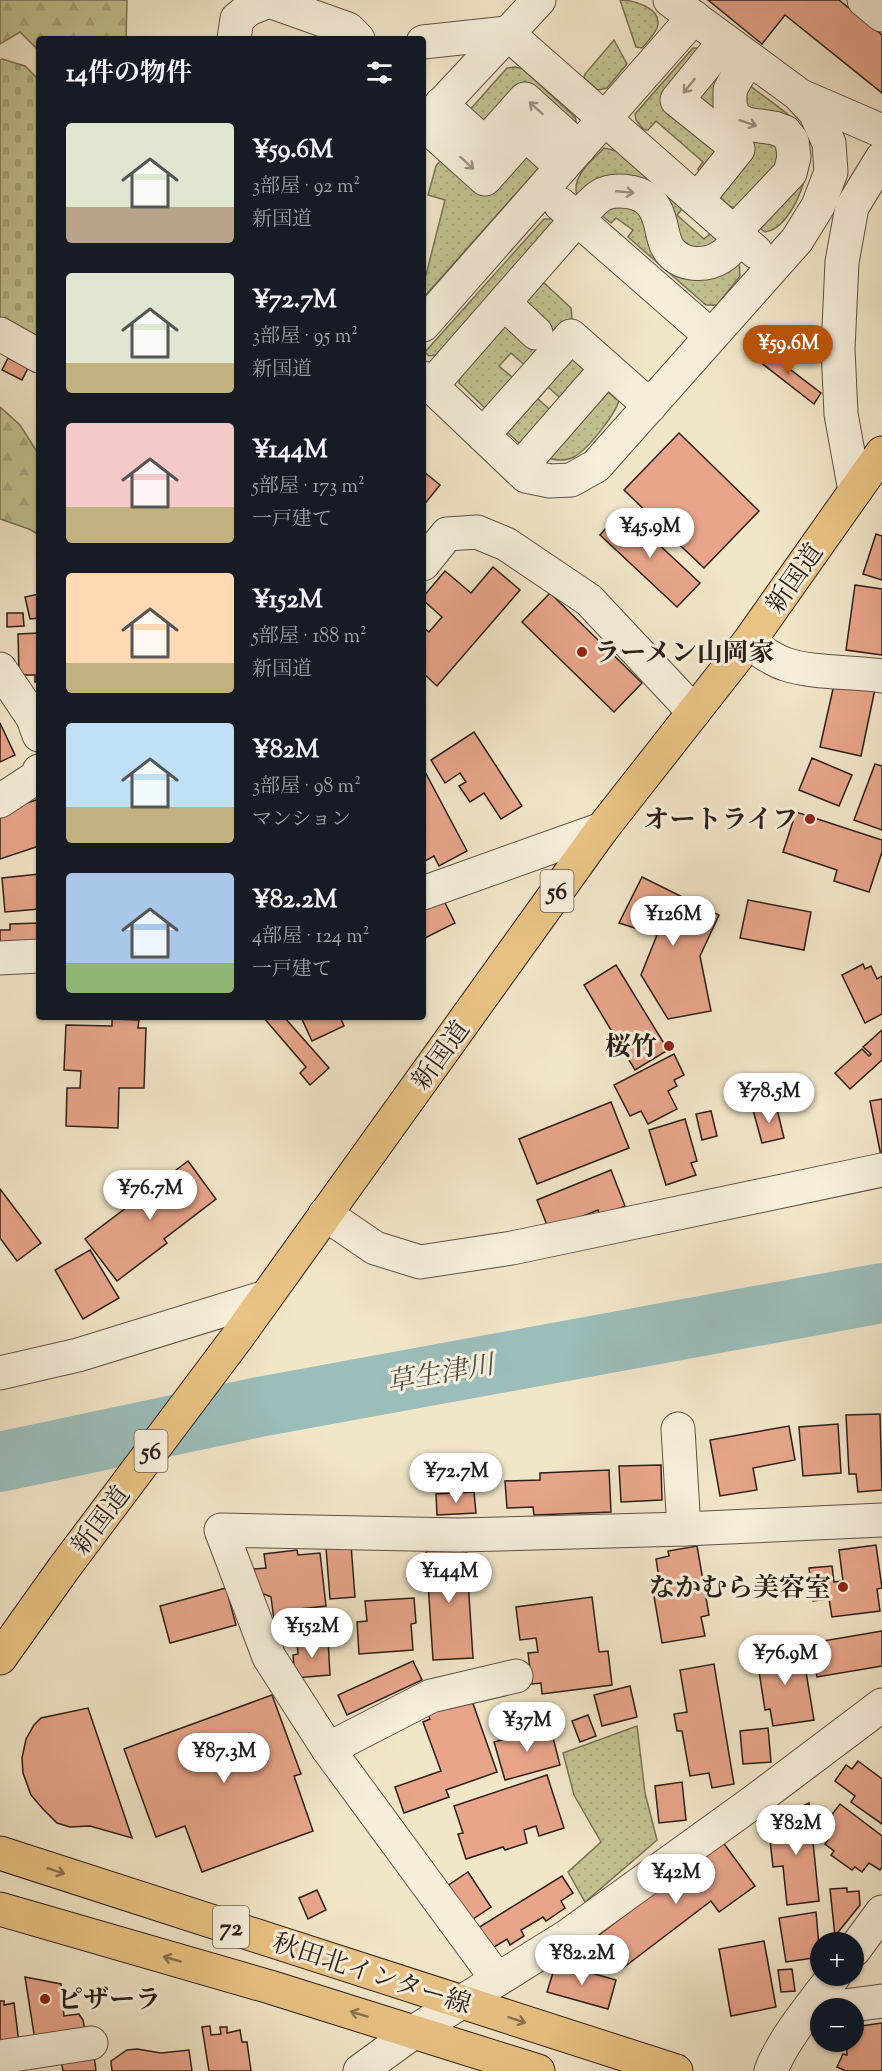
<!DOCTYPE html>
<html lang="ja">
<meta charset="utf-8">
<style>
:root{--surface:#171b24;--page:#20242c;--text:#f1f3f6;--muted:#9ea1a6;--accent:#b45309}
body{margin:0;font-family:"Sorts Mill Goudy","Noto Serif JP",serif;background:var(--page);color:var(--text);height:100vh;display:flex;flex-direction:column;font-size:22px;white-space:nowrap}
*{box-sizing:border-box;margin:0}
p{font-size:20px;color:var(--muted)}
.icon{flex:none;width:33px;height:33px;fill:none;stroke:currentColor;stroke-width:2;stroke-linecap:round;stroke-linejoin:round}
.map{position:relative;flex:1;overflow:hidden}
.side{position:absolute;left:36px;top:36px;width:390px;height:984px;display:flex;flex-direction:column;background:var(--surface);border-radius:6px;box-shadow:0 2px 4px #0004}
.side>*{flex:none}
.fabs{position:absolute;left:810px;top:1932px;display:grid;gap:12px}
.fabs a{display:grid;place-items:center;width:54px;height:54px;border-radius:50%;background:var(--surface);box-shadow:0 2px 4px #0004;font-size:30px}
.price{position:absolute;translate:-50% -51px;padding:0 14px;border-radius:21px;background:#fff;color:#222;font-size:20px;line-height:39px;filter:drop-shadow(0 2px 3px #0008)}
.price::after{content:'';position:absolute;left:50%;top:36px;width:18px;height:14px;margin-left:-9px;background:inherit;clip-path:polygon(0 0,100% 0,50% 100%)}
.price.current{background:var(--accent);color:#fff}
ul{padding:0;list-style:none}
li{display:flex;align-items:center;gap:18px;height:150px;padding:0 30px}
li span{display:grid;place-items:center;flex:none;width:168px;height:120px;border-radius:6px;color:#555}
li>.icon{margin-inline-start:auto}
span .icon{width:72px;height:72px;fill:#fffc;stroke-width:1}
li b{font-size:26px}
h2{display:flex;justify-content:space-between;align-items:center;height:72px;padding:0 30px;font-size:26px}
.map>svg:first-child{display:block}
</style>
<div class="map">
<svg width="882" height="2071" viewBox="0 0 882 2071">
<defs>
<pattern id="grass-dots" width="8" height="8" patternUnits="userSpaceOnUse" patternTransform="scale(1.5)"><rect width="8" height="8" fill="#c2c391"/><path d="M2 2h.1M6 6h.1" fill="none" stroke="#a7a77c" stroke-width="1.8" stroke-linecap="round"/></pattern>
<pattern id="forest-firs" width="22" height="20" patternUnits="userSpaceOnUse" patternTransform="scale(1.5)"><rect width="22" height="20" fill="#c2c391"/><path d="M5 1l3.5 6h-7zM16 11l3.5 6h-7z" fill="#a7a77c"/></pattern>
<pattern id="cemetery-stones" width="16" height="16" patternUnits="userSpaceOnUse" patternTransform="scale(1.5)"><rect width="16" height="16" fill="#c2c391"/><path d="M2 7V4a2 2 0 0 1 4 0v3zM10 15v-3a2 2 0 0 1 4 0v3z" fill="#a7a77c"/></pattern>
</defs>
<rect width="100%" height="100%" fill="#f2e6c9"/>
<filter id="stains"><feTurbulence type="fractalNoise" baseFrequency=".00333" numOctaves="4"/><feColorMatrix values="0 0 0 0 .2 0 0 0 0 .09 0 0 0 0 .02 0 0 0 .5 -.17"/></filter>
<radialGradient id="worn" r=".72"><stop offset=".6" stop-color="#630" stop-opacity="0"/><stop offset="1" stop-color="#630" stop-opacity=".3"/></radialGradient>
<g fill="url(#grass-dots)" stroke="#777155" stroke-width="1.5">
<path d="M620 0C633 0 664 8 657 28 654 35 647 42 642 48L636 47Z"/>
<polygon points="614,40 627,64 607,88 598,90 584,78 585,74"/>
<polygon points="693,48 699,48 667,104 718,148 699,173 698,169 703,162 656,121 648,130 644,130 636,120 635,114"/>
<polygon points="723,66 725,81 787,156 735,208 729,206 719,196 750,147 698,103 701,92"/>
<polygon points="515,67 523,69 575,117 576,121 573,125 487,127 468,112 507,68"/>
<path d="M749 85C764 97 797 118 806 133 818 158 794 229 765 232L760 228 802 161 746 115 740 87Z"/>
<polygon points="526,146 544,162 423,298 423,275 426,275 445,200 428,195 436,166 445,155"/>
<path d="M604 148 617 151 683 208 677 215 704 239 711 233 720 242 688 251 669 218 577 196C571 176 591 162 604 148Z"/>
<polygon points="639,204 653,236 739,259 740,276 717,305 706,305 628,237 633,230 616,218 611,223 599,213 600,209"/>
<polygon points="544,219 554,219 554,228 442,354 429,356 425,352"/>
<polygon points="541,280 571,308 572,319 529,369 511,353 499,366 518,382 488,411 459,383 460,376"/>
<polygon points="572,359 585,370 566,403 548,387 538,399 556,415 532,443 519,443 507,432"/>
<path d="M608 392 619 401C614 416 588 449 574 457 566 461 554 461 547 457Z"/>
<polygon points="637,1726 645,1793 657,1840 585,1902 568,1872 601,1842 574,1795 563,1753"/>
</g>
<g fill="url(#forest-firs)" stroke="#777155" stroke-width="1.5">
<polygon points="0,0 127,0 126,39 39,39 39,51 20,32 0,44"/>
<polygon points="0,407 20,425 39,455 39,535 29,529 0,519"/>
</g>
<polygon fill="url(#cemetery-stones)" stroke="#777155" stroke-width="1.5" points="2,59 25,66 39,80 39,341 0,317 0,60"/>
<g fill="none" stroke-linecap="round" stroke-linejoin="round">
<polyline stroke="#9cbebb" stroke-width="60" points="0,1462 259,1407 882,1293"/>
</g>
<g fill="#e8a58a" stroke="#2c1f19" stroke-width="1.5">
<polygon points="708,0 839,0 882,35 882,93 785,15 762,44"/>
<polygon points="762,348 821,393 814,404 755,358"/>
<polygon points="8,358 28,368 22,380 2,370"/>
<polygon points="679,433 759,511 704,568 665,531 678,517 671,510 658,523 624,490"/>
<polygon points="423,471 440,485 423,506"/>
<polygon points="622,510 700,583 677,607 600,535"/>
<polygon points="876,534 882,536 882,580 863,574"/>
<polygon points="493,567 520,590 437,686 423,673 423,627 429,632 442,617 423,600 423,597 445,571 471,593"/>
<polygon points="855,585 882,589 882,655 846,650"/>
<polygon points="550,593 642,683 614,712 522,622"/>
<polygon points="39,594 39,618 30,619 25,597"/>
<polygon points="7,613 23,613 24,626 7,627"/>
<polygon points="39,633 39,682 35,682 35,675 19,675 18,634"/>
<polygon points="835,680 875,689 861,756 820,747"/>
<polygon points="0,723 15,755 0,762"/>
<polygon points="474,732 522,806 501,819 484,793 470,802 459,786 466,782 460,773 445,783 431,760"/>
<polygon points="812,758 852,775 839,806 799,790"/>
<polygon points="875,764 882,766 882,830 854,820"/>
<polygon points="423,768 467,851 439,866 434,856 423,862"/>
<polygon points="39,799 39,840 37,841 39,846 0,859 0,812"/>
<polygon points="796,812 882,840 882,852 869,892 834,881 837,870 783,852"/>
<polygon points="39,874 39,909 5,912 2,878"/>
<polygon points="642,877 719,915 700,956 711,1011 668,1019 641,975 657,935 619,923"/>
<polygon points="443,899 455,923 423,939 423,909"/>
<polygon points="748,900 811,912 804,950 740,938"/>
<polygon points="39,923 39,943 0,944 0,930 10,930 10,924"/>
<polygon points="863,964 865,969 871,966 877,979 882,976 882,1014 865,1023 842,975"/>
<polygon points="616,965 668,1050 635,1070 584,985"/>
<polygon points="263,1017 284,1017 329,1068 310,1085 300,1073 306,1067"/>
<polygon points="301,1017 340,1017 344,1026 312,1041"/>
<polygon points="112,1019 139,1020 138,1028 146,1028 144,1088 119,1088 118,1128 66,1126 67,1088 80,1088 81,1071 64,1070 66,1025 112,1026"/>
<polygon points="882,1030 882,1060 850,1089 835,1073 862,1049 869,1056 871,1054 863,1047"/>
<polygon points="674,1054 684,1075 674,1080 677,1086 668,1091 677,1109 648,1124 641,1111 630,1116 614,1085"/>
<polygon points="882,1099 882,1156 881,1156 870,1101"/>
<polygon points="611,1102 629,1148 537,1184 519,1139"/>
<polygon points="776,1105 784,1138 762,1143 753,1110"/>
<polygon points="711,1111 717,1136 702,1140 696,1114"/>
<polygon points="685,1119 697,1161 691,1163 696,1175 666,1185 649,1130"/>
<polygon points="188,1161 216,1199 164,1239 167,1243 117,1281 85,1239"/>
<polygon points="611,1170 625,1206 600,1217 598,1210 549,1230 537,1200"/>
<polygon points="0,1189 41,1243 17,1261 0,1238"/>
<polygon points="90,1250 119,1298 83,1319 55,1270"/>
<polygon points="880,1414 882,1490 858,1492 856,1474 849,1474 846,1415"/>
<polygon points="838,1424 841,1473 803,1476 799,1427"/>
<polygon points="789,1426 795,1460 753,1468 757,1490 720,1496 710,1440"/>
<polygon points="661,1465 662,1500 621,1502 619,1466"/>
<polygon points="609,1470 611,1512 534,1515 533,1507 507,1508 505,1481 540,1480 540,1473"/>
<polygon points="474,1492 476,1513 437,1515 436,1494"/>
<polygon points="351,1545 355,1597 330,1599 326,1548"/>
<polygon points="876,1545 882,1588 877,1589 880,1611 832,1617 829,1599 813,1601 809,1568 832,1566 834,1582 843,1581 839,1550"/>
<polygon points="697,1546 709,1615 701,1617 705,1636 662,1643 651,1579 659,1578 656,1559 669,1556 668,1551"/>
<polygon points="466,1549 473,1658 433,1660 426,1551"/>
<polygon points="297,1550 298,1555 320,1553 326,1606 300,1609 300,1617 274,1620 271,1597 257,1591 254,1569 266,1568 264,1554"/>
<polygon points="226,1588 236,1625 170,1643 160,1606"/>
<polygon points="592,1597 599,1652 608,1651 612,1685 542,1694 541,1683 532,1684 528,1653 538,1652 536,1638 520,1640 516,1607"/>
<polygon points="414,1598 416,1623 411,1624 413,1650 359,1654 357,1622 367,1621 365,1601"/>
<polygon points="882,1631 882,1666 817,1677 811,1643"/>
<polygon points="328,1639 330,1675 295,1678 293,1655 298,1654 297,1642"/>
<polygon points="790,1646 791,1655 803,1654 814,1720 773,1726 770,1709 765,1710 756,1652"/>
<polygon points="413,1661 422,1680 347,1715 338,1695"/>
<polygon points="714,1664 734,1784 712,1788 709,1773 690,1776 682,1731 677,1731 674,1714 687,1712 680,1670"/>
<polygon points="630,1686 637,1717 602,1726 594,1695"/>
<polygon points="272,1695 301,1774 294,1776 313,1831 202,1872 185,1826 156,1837 124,1749"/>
<polygon points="471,1698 497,1772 446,1790 449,1797 404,1813 395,1787 441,1771 423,1722 430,1719 428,1714"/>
<polygon points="88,1708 132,1838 90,1826 70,1827 57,1823 43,1809 31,1795 23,1773 22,1758 26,1739 34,1725 41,1718"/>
<polygon points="588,1715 596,1736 580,1742 572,1721"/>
<polygon points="550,1726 560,1765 505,1780 494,1742"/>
<polygon points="768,1728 771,1762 743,1764 740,1731"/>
<polygon points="858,1761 882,1779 882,1824 851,1802 855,1796 835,1781 846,1765 852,1769"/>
<polygon points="547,1775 564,1828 539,1836 536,1826 524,1830 527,1843 505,1850 503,1847 466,1859 458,1834 463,1833 454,1806"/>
<polygon points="682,1782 686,1820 659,1823 655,1786"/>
<polygon points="809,1803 819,1901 787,1905 783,1866 773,1867 769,1832 783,1830 782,1817"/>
<polygon points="840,1804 882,1836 882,1867 880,1870 869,1863 862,1872 855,1867 852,1870 831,1855 834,1851 825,1844 828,1840 818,1833"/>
<polygon points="722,1841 755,1886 719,1912 711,1901 619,1971 595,1938"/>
<polygon points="468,1872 491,1907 467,1923 444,1888"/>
<polygon points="562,1876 573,1893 561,1901 565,1908 546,1921 543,1917 521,1930 524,1936 510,1945 507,1939 491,1949 478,1928"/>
<polygon points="847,1888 847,1892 859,1891 860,1905 835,1936 830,1889"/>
<polygon points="317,1890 326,1910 308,1919 299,1898"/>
<polygon points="816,1912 820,1957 786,1962 779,1918"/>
<polygon points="764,1941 776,2007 731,2016 719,1949"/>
<polygon points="556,1963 616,1980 608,2009 547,1992"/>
<polygon points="792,1969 795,1991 781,1992 778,1970"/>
<polygon points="25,1977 61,1984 64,2016 79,2014 83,2020 85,2030 35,2040"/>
<polygon points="0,2001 4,2001 4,2005 14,2003 19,2043 0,2045"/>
<polygon points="882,2023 882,2071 843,2071 844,2070 837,2067 843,2054 847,2055 846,2042 854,2042 854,2027"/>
<polygon points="210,2026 211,2035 221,2034 220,2027 227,2027 227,2033 240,2030 242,2042 247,2042 251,2071 209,2071 202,2027"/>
<polygon points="137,2049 161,2053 189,2050 192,2071 112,2071 111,2061 127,2050"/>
<polygon points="94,2055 96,2071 63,2071 61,2060"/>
</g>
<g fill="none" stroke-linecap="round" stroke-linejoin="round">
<defs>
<g id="minor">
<polyline points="864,0 882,15"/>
<polyline points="234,39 237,19 249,9 269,1 348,29 358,39"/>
<polyline points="423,42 507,33 756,252"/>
<polyline points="801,96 882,131"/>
<polyline points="441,104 485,144 525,99 579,148"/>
<polyline points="428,119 539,0"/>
<polyline points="424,124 485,179 525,134 562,167"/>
<polyline points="697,200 738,149 677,100 725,41"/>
<polyline points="560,204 711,336"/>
<polyline points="734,232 790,173 794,157 792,141 785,132 774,128 746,124 735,118 730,106 730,90 737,77 750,59"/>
<polyline points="504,303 536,333"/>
<polyline points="423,325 694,17"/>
<polyline points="0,334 39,356"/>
<polyline points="423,378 526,476 550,481 571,480 596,466 797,240 818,206 831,172 829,143 815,112 798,94 670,0"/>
<path d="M431 386 577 219C584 212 591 202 600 196 612 188 637 190 648 200 652 203 657 211 658 216 663 227 662 241 670 251 682 266 705 267 721 257 728 253 735 244 741 238"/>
<polyline points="483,435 571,336 650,406"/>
<polyline points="519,469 607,368"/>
<polyline points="855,491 841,414 838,349 842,262 852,207 882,158"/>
<polyline points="423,564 447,534 477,532 506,544 589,600 694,712"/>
<path d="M748 643C760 650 772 660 785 664 815 674 850 671 882 676"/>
<polyline points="0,669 33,718 39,735"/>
<polyline points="0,801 38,776 39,771"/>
<polyline points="423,893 602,829"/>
<polyline points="0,958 39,956"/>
<polyline points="325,1214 375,1248 420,1262 512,1248 882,1170"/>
<polyline points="0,1373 78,1355 266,1297"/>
<polyline points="678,1429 684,1529"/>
<polyline points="328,1749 431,1696 516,1676"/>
<polyline points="854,1950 882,1912"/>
<polyline points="497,1979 328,1749 269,1657 221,1530 459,1535 684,1529 882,1520"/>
<polyline points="829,2008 882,2001"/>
<polyline points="0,2057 91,2043"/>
<polyline points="360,2071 415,2031 569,1935 752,1803 882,1705"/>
<path d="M771 2071C781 2042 815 2001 834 1976"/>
</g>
<g id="major">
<polyline points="0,1658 64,1568 239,1335 602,829 748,643 882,453"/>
<polyline points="0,1853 676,2071"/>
<polyline points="0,1909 270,1987 538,2071"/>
</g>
</defs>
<use href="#minor" stroke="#5e5145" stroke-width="35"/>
<use href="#major" stroke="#2c1f19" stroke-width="35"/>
<use href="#minor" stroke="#f7efdc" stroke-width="33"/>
<use href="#major" stroke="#e9c384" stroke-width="33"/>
</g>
<defs><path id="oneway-shaft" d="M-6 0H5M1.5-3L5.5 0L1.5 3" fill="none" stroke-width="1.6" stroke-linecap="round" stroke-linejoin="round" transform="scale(1.5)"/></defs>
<g stroke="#9c9184">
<use href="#oneway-shaft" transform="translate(689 86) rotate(129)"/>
<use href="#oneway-shaft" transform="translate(536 108) rotate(-138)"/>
<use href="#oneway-shaft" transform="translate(748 123) rotate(18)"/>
<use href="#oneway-shaft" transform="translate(467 163) rotate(42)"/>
<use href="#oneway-shaft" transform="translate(625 192) rotate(5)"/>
</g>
<g stroke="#8a714e">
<use href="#oneway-shaft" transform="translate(56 1871) rotate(18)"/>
<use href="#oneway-shaft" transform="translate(172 1959) rotate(-164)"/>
<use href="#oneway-shaft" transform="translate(359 2014) rotate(-163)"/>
<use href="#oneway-shaft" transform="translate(517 2020) rotate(18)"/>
</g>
<g fill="#8f2418" stroke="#f7efdc" stroke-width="2">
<circle cx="582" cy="652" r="6"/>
<circle cx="810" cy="819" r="6"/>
<circle cx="669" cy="1046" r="6"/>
<circle cx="843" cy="1587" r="6"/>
<circle cx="45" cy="1999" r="6"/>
</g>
<g text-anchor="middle" stroke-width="6" stroke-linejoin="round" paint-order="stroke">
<g fill="#f7efdc" stroke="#695d54" stroke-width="1.5">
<rect x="540.5" y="870" width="33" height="42" rx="4.5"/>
<rect x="134.5" y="1430" width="33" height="42" rx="4.5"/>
<rect x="213" y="1906" width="36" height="42" rx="4.5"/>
</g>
<g font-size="24" font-weight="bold" fill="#2c1f19">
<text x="557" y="899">56</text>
<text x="151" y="1459">56</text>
<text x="231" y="1935">72</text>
</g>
<g font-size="26" fill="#2c1f19" stroke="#f7efdc">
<text transform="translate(794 578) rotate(-55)" y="9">新国道</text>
<text transform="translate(440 1055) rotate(-54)" y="9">新国道</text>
<text transform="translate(100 1520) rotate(-53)" y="9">新国道</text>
<text transform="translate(372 1973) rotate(18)" y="9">秋田北インター線</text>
</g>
<g font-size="26" font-weight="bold" fill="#2c1f19" stroke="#f7efdc" text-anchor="end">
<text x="594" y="661" text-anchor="start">ラーメン山岡家</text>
<text x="798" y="828">オートライフ</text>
<text x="657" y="1055">桜竹</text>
<text x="831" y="1596">なかむら美容室</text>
<text x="57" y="2008" text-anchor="start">ピザーラ</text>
</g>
<g font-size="27" font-style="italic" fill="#4e4f4a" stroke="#f7efdc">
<text transform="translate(440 1373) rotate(-10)" y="9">草生津川</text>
</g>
</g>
<rect width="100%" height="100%" filter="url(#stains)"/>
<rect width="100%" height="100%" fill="url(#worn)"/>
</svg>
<div class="fabs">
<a>+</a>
<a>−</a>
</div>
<b class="price current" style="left:788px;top:376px">¥59.6M</b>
<b class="price" style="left:650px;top:559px">¥45.9M</b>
<b class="price" style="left:673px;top:947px">¥126M</b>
<b class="price" style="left:769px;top:1124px">¥78.5M</b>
<b class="price" style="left:150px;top:1221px">¥76.7M</b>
<b class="price" style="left:456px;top:1504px">¥72.7M</b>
<b class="price" style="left:449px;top:1604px">¥144M</b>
<b class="price" style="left:312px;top:1659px">¥152M</b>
<b class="price" style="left:785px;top:1686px">¥76.9M</b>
<b class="price" style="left:527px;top:1753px">¥37M</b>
<b class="price" style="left:224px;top:1784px">¥87.3M</b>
<b class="price" style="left:796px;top:1856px">¥82M</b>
<b class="price" style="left:676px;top:1905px">¥42M</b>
<b class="price" style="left:582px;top:1986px">¥82.2M</b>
<section class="side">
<h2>14件の物件<svg class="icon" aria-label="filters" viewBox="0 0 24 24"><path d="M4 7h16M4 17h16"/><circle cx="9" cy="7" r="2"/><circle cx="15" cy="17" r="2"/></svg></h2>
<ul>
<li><span style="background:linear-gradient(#dfe7d0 70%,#b9a48a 0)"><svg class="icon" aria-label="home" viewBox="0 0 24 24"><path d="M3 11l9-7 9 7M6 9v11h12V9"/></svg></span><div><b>¥59.6M</b><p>3部屋 · 92 m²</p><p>新国道</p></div></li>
<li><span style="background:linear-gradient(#dfe7d0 75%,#c2b280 0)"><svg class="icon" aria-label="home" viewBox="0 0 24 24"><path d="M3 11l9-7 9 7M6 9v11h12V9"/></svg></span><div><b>¥72.7M</b><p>3部屋 · 95 m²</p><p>新国道</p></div></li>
<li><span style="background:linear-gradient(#f6c9c9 70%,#c2b280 0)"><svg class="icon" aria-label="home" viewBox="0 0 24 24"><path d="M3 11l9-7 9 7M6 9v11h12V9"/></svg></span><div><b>¥144M</b><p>5部屋 · 173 m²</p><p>一戸建て</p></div></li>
<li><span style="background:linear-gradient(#ffd9b3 75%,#c2b280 0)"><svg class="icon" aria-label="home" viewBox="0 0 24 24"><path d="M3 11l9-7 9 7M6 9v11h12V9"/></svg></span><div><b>¥152M</b><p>5部屋 · 188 m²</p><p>新国道</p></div></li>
<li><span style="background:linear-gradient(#bfe0f5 70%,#c2b280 0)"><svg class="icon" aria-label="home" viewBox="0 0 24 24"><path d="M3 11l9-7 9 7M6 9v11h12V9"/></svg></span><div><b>¥82M</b><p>3部屋 · 98 m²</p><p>マンション</p></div></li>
<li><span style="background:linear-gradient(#a9c7e8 75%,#8fb573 0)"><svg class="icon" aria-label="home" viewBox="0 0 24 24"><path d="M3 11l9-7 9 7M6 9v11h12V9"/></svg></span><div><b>¥82.2M</b><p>4部屋 · 124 m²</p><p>一戸建て</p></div></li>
</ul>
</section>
</div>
